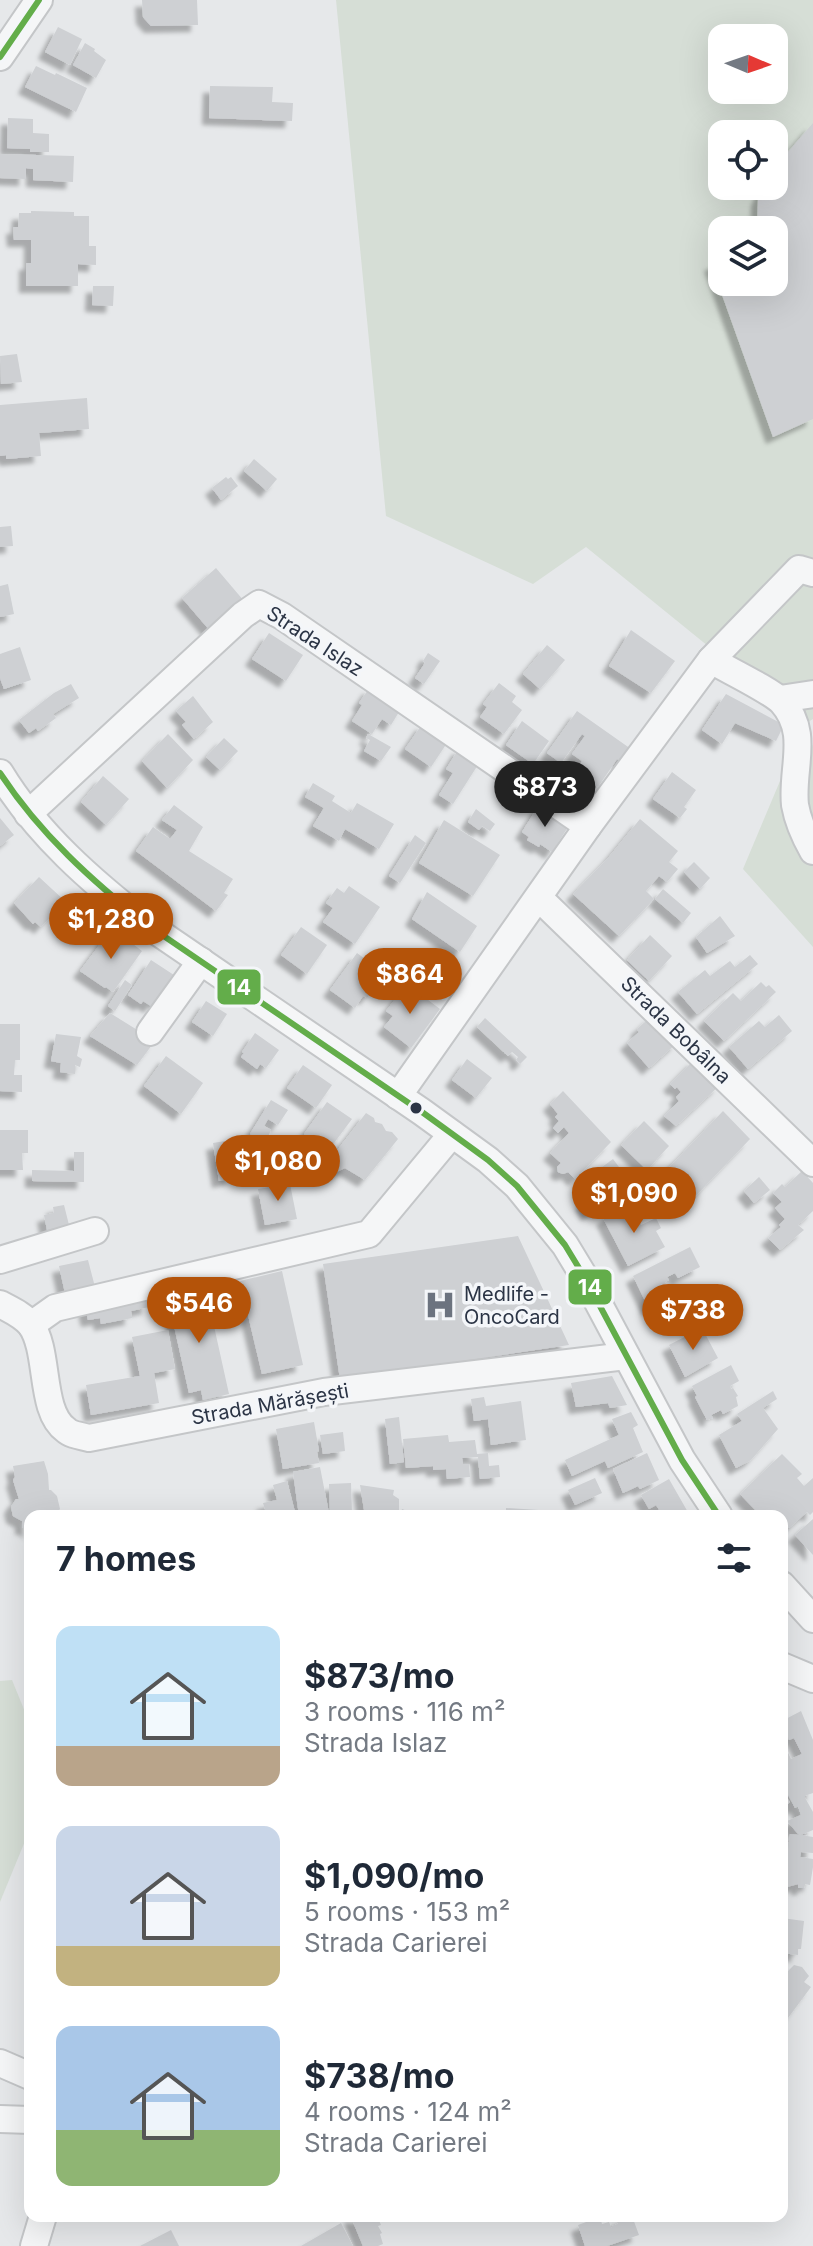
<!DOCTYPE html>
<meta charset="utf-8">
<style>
:root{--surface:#fff;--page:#f2f2f3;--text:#1f2937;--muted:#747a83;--accent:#b45309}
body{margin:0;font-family:Inter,sans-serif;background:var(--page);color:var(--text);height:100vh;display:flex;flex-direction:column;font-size:30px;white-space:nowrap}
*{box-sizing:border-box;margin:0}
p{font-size:26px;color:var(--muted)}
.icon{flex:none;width:44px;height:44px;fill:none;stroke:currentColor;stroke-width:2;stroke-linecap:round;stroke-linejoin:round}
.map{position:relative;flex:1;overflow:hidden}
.details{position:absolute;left:24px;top:1510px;width:764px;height:712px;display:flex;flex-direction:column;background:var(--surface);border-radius:16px;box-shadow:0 8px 32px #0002}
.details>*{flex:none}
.needle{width:52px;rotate:92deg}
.tools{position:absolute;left:708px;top:24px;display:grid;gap:16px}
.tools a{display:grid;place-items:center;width:80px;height:80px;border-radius:16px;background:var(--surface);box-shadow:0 8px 32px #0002;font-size:40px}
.price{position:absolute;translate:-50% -68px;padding:0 18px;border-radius:28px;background:var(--accent);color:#fff;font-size:26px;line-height:52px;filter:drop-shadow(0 2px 4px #0008)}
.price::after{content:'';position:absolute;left:50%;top:48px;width:24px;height:18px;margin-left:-12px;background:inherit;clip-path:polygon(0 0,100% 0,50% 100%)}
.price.current{background:#222;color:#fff}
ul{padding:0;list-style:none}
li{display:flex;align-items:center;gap:24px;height:200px;padding:0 32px}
li span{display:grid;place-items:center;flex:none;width:224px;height:160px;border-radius:16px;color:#555}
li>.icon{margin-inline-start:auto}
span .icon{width:96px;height:96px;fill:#fffc;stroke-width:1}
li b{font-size:34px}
h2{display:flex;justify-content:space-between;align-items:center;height:96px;padding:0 32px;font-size:34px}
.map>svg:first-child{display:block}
</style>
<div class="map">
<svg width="813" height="2246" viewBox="0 0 813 2246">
<defs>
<filter id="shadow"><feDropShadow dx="-7" dy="7" stdDeviation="2" flood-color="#0004"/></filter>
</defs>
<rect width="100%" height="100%" fill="#e6e8ea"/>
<g fill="#d6ded6" fill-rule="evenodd">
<path d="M336 0H813V719L805 724 813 747V947L743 869 804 724 586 547 533 584 386 516ZM722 38H774V90H722ZM722 134H774V186H722ZM722 230H774V282H722Z"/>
<polygon points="12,1680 30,1724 30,1829 0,1902 0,1681"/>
</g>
<g fill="#ced0d3" filter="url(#shadow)">
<polygon points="142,0 197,0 198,25 151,26 143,17"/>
<polygon points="58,27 82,39 70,65 45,52"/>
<polygon points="85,43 95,49 94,51 106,60 96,78 73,65"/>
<polygon points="36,66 55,75 56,73 87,88 76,112 25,87"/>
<polygon points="210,86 273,87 272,102 293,103 292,121 209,118"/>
<polygon points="8,118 33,119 33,133 49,134 49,152 30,152 30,149 7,148"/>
<polygon points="813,123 813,419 773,437 711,264 722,260 722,282 774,282 774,230 757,230 758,199 764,186 774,186 774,168"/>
<polygon points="0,154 74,156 73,182 33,180 33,169 26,168 26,179 0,178"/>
<polygon points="31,211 74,212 74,216 89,216 89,246 96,246 96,265 78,264 78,286 26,286 26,263 31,263 31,240 14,240 13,227 18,227 19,213 31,213"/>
<polygon points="93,286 114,286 113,306 92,305"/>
<polygon points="17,354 22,382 1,384 0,356"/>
<polygon points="87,398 89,429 39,433 41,456 6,459 6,455 0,456 0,405"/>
<polygon points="254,459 277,479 267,491 244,471"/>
<polygon points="226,477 228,479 231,477 238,486 221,500 212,488"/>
<polygon points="11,526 13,546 0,547 0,527"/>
<polygon points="216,568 244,601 212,633 182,598"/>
<polygon points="8,584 14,614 0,617 0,586"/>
<polygon points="631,630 675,661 651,693 609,666"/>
<polygon points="269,633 303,655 286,681 252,659"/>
<polygon points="547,645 565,660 540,689 523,674"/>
<polygon points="20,647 31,680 4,689 0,678 0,654"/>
<polygon points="428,653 440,661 424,684 415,678 425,663 423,661"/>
<polygon points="499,683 516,696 512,702 522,710 504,734 480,717 487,707 483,704"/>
<polygon points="71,684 79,698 53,714 56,718 38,731 36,728 29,733 19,720 54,693"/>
<polygon points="370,687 402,707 391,725 382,719 372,734 352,721 362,705 359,703"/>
<polygon points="726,694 784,725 776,741 735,723 722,744 702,730"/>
<polygon points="193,696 213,722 194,739 182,725 186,722 176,711"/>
<polygon points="577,711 631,749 622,762 617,759 598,787 576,771 582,761 572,754 585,736 582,734 561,763 547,753"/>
<polygon points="522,721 549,741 533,764 506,745"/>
<polygon points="423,723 449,740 431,767 405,749"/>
<polygon points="168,734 193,760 167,788 142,761"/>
<polygon points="368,734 391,747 381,761 364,751 370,740 366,738"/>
<polygon points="224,738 238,751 220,770 206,757"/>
<polygon points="460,747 481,760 453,804 439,795 453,773 446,769"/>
<polygon points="672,772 696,790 684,807 687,809 680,818 653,799"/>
<polygon points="103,776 129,799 106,825 81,802"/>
<polygon points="313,783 335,796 332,801 351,813 357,803 394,824 379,849 345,829 339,841 313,826 324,808 305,797"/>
<polygon points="174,805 203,827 189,851 233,879 224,893 228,895 216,911 136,851 153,827 170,839 177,830 162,820"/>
<polygon points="539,805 570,824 552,852 540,844 539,847 527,840 529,837 522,832"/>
<polygon points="476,809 495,824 490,831 482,826 479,830 468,822"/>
<polygon points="0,818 14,835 0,846"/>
<polygon points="640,819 678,851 669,862 678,869 667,882 659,876 646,891 654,899 619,936 573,894 609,857"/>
<polygon points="444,820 500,855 473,896 419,863"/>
<polygon points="415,835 426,843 400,883 389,876"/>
<polygon points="694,862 710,878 700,889 684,872"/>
<polygon points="39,877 65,901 41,927 35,922 33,924 14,903"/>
<polygon points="349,886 380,907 355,944 323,922 333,908 326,903 337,888 344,893"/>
<polygon points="663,889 691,913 683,923 655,899"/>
<polygon points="427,892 477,926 460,952 412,919"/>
<polygon points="720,916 735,936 707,953 696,937"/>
<polygon points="301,927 327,945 307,974 281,955"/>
<polygon points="112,928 142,951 113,992 106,987 105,988 80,971"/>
<polygon points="650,935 672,956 649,981 627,960"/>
<polygon points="357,953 369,962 363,971 373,978 374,976 380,980 367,998 363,996 355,1008 330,990"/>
<polygon points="750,955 758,964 697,1014 678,992 705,970 710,976 730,961 735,967"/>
<polygon points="151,960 177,977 159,1003 155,1000 151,1006 143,1001 141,1004 128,995"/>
<polygon points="125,980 132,985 115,1011 108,1006"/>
<polygon points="761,982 766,987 769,985 776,992 724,1041 704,1021 733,993 741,1001"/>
<polygon points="407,984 440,1009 411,1048 384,1027 393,1016 386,1011"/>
<polygon points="206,1001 227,1014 213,1036 192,1022"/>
<polygon points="110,1013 155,1041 137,1065 90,1036"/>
<polygon points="653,1015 678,1042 649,1068 627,1043 639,1032 637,1029"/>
<polygon points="779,1015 792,1031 748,1069 729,1047 759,1021 765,1027"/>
<polygon points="485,1018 527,1057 520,1064 516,1060 518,1057 512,1052 508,1056 477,1027"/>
<polygon points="0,1024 20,1024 20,1060 15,1060 14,1075 22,1075 22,1092 0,1091"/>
<polygon points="255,1033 279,1050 266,1068 260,1064 257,1069 241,1057 244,1053 242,1052"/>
<polygon points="56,1034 81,1037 77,1056 82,1059 80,1067 75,1065 75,1074 60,1072 61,1063 51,1061"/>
<polygon points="166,1056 203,1083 181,1114 144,1086"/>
<polygon points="467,1059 492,1078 476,1098 452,1080"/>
<polygon points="695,1059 720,1085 676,1126 664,1116 679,1101 676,1097 681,1092 677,1087 675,1089 670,1084"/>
<polygon points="303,1065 332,1085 316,1108 287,1088"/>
<polygon points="563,1091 611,1142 575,1179 568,1172 563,1174 558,1172 557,1167 561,1163 550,1153 569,1133 564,1127 558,1133 553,1128 559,1121 555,1117 558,1114 550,1104"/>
<polygon points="271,1100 288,1110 278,1125 268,1119 264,1126 271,1130 265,1143 250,1134"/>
<polygon points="327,1102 352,1119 328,1151 304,1134"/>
<polygon points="723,1111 750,1139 687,1205 660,1177"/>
<polygon points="366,1113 374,1118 375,1122 382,1124 386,1131 392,1132 398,1139 365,1180 345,1168 334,1173 325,1166"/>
<polygon points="644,1121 669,1146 647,1170 621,1145"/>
<polygon points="0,1130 28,1130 28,1153 22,1153 23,1170 0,1170"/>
<polygon points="225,1141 233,1178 219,1181 213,1143"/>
<polygon points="287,1149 302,1159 295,1168 292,1166 287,1173 276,1166"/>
<polygon points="74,1152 84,1152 84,1182 32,1181 32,1170 74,1171"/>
<polygon points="613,1159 622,1171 606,1183 598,1170"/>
<polygon points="802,1171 813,1183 813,1211 798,1225 804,1230 780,1250 768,1238 781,1227 779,1225 785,1219 775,1208 782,1202 773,1193 782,1184 785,1187"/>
<polygon points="759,1177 770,1190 754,1203 744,1191"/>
<polygon points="289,1179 297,1219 265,1225 258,1189 271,1187 270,1183"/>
<polygon points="607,1188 612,1198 605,1201 607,1204 588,1214 582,1202"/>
<polygon points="630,1203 641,1225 656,1218 661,1228 656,1231 665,1247 628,1266 603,1218"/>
<polygon points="64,1205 69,1225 47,1230 44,1215 54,1213 53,1207"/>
<polygon points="518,1236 569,1345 340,1379 323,1264"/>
<polygon points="690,1247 700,1267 678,1278 675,1273 667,1277 669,1280 665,1282 666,1284 660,1288 666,1300 649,1309 633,1276"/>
<polygon points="88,1260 95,1287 65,1293 59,1266"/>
<polygon points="282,1271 303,1365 262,1374 240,1281"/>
<polygon points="206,1290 229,1394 203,1400 201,1390 189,1393 168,1299"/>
<polygon points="146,1291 149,1307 131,1311 132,1318 101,1324 100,1318 88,1320 84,1303"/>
<polygon points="702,1328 718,1358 685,1377 669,1345"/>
<polygon points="168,1330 175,1369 154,1373 159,1403 91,1415 86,1385 140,1376 132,1337"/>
<polygon points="731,1365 739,1381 730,1386 731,1389 733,1388 738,1396 736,1397 738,1406 723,1414 721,1410 711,1415 713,1418 707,1420 695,1397 697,1396 692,1386"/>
<polygon points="612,1376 627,1405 610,1408 608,1403 576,1407 571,1383"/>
<polygon points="773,1391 777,1399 763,1408 778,1429 751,1460 736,1468 719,1435 742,1421 737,1414"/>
<polygon points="484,1397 486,1406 521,1401 526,1440 491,1445 488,1419 474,1421 471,1399"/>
<polygon points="631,1412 638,1425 633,1428 643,1452 608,1468 605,1461 572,1476 565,1460 619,1435 612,1419"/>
<polygon points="399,1417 404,1462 390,1464 385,1419"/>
<polygon points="314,1422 319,1451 317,1452 319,1463 283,1469 276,1429"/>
<polygon points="343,1432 345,1451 323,1454 320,1435"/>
<polygon points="448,1435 449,1442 475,1440 477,1454 488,1453 489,1466 499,1465 500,1477 480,1479 478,1457 462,1458 463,1464 469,1464 470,1477 447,1479 446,1469 433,1470 433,1466 406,1468 403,1439"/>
<polygon points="647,1453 659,1480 640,1489 638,1486 623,1493 613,1469"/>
<polygon points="782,1454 802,1474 797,1478 804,1486 813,1478 813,1512 810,1515 807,1512 789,1528 782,1521 782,1516 761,1516 740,1494"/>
<polygon points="44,1461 48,1474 49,1490 51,1490 57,1496 60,1509 55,1516 30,1516 30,1533 27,1528 22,1528 22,1521 13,1516 11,1507 16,1499 19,1499 13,1480 15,1477 13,1466"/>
<polygon points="320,1467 329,1513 299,1516 293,1472"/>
<polygon points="595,1478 602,1493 575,1505 568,1490"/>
<polygon points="669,1479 689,1514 685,1516 663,1516 656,1505 649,1509 641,1495"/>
<polygon points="287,1481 296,1516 267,1516 263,1503 277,1500 273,1485"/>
<polygon points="351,1483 352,1513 330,1514 329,1484"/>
<polygon points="360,1485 394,1490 393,1495 399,1499 399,1511 393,1511 392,1516 365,1516"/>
<polygon points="506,1508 539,1510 539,1516 506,1516"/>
<polygon points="402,1509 421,1516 400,1516"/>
<polygon points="813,1519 813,1555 795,1535"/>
<polygon points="801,1711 813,1740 813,1793 804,1796 813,1812 813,1830 801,1835 813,1837 813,1853 801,1852 800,1857 813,1859 813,1867 810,1885 805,1884 804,1888 798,1888 798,1884 783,1888 790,1834 799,1835 787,1821 801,1815 798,1806 795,1808 782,1783 782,1740 791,1759 802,1754 794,1738 789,1740 782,1721"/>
<polygon points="782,1792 790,1802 782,1809"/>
<polygon points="782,1918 804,1921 801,1949 798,1949 798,1955 782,1953"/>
<polygon points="794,1965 802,1967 809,1976 804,1982 811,1987 785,2022 782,2019 782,1974 785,1969 788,1971"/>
<polygon points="352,2216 377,2216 381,2225 378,2226 382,2233 380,2234 383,2244 378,2246 363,2246 351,2217"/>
<polygon points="629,2216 632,2216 639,2235 607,2246 585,2246 578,2225 600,2217 602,2224 609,2222 612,2229 612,2226 618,2224 616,2220"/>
<polygon points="341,2223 353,2246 301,2246"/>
<polygon points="171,2230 179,2246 140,2246"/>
</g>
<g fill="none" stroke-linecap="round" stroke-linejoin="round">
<defs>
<g id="minor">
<polyline points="0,57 39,0"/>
<path d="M711 660C728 670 770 690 782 702 810 733 791 768 795 805 798 822 805 837 813 851"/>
<polyline points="780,699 813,694"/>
<path d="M0 773C37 834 92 882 149 926L422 1112 488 1160 517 1186 565 1245 585 1278 682 1460 719 1516"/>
<polyline points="28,814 243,615 259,604 282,616 588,826"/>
<polyline points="539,898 813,1163"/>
<polyline points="150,1032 201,961"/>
<polyline points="398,1096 588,826 711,660 799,569 813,573"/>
<polyline points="0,1260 95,1231"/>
<path d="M0 1304C11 1310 23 1315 31 1325 50 1352 39 1411 66 1430 71 1435 82 1436 89 1438L324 1392 626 1356"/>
<polyline points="31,1325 55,1308 369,1234 452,1134"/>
<polyline points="782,1585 813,1619"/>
<polyline points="782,1666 813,1679"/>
<polyline points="0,2063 30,2076"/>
<polyline points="0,2119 30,2120"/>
<polyline points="34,2246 43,2216"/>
</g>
</defs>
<use href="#minor" stroke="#c4c6c8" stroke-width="30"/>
<use href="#minor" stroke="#f5f6f7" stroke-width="26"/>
<defs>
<g id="bus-1">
<polyline points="0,57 39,0"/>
<path d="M0 773C40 834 92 881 149 926L422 1112 488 1160 517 1186 565 1245 585 1278 682 1460 719 1516"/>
</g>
</defs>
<use href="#bus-1" stroke="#f4f6f9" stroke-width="12"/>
<use href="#bus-1" stroke="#63ad4a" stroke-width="6"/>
</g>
<defs>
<symbol id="hospital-bare" viewBox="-9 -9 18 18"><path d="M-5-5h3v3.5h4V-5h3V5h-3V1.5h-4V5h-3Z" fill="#6c737f" stroke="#f4f6f9" stroke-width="2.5" paint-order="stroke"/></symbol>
</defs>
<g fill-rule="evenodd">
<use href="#hospital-bare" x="418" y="1283" width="44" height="44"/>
</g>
<circle fill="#2b3445" stroke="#f4f6f9" stroke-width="3" cx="416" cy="1108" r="7"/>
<g text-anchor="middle" stroke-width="7" stroke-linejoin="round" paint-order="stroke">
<g font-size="20" fill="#2b3445" stroke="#f4f6f9">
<text transform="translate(315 641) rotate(33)" y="7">Strada Islaz</text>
<text transform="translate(676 1030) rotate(44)" y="7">Strada Bobâlna</text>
<text transform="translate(270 1404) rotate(-10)" y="7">Strada Mărășești</text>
</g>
<g font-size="20" fill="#2b3445" stroke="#f4f6f9" text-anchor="start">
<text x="464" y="1301">Medlife -<tspan x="464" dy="23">OncoCard</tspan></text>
</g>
</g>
<g stroke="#f4f6f9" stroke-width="3">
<rect x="216" y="968" width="46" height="38" rx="8" fill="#63ad4a"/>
<rect x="567" y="1268" width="46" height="38" rx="8" fill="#63ad4a"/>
</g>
<g font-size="22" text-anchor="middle" font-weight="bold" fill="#fff">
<text x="239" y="995">14</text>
<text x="590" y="1295">14</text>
</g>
</svg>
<div class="tools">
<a><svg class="needle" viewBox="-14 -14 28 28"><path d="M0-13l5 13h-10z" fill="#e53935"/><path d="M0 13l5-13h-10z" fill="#747a83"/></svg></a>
<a><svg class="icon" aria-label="locate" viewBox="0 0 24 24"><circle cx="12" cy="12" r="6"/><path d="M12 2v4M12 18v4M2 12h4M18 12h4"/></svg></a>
<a><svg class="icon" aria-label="layers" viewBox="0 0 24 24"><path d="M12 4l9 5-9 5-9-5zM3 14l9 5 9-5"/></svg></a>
</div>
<b class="price current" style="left:545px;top:829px">$873</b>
<b class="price" style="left:111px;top:961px">$1,280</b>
<b class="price" style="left:410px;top:1016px">$864</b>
<b class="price" style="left:278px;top:1203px">$1,080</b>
<b class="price" style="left:634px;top:1235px">$1,090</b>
<b class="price" style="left:199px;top:1345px">$546</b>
<b class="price" style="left:693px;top:1352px">$738</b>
<section class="details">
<h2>7 homes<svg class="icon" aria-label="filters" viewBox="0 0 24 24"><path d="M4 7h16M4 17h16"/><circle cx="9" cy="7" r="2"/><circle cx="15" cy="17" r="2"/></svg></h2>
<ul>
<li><span style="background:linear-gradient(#bfe0f5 75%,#b9a48a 0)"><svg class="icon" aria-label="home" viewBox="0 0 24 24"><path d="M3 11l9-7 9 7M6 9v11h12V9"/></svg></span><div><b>$873/mo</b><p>3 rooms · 116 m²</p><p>Strada Islaz</p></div></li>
<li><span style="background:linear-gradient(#c9d6e8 75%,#c2b280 0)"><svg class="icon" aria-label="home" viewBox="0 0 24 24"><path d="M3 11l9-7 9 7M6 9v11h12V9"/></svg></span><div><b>$1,090/mo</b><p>5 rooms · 153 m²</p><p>Strada Carierei</p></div></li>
<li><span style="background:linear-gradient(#a9c7e8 65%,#8fb573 0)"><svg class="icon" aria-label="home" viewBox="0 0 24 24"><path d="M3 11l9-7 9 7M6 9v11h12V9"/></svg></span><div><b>$738/mo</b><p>4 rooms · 124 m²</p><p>Strada Carierei</p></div></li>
</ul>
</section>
</div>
